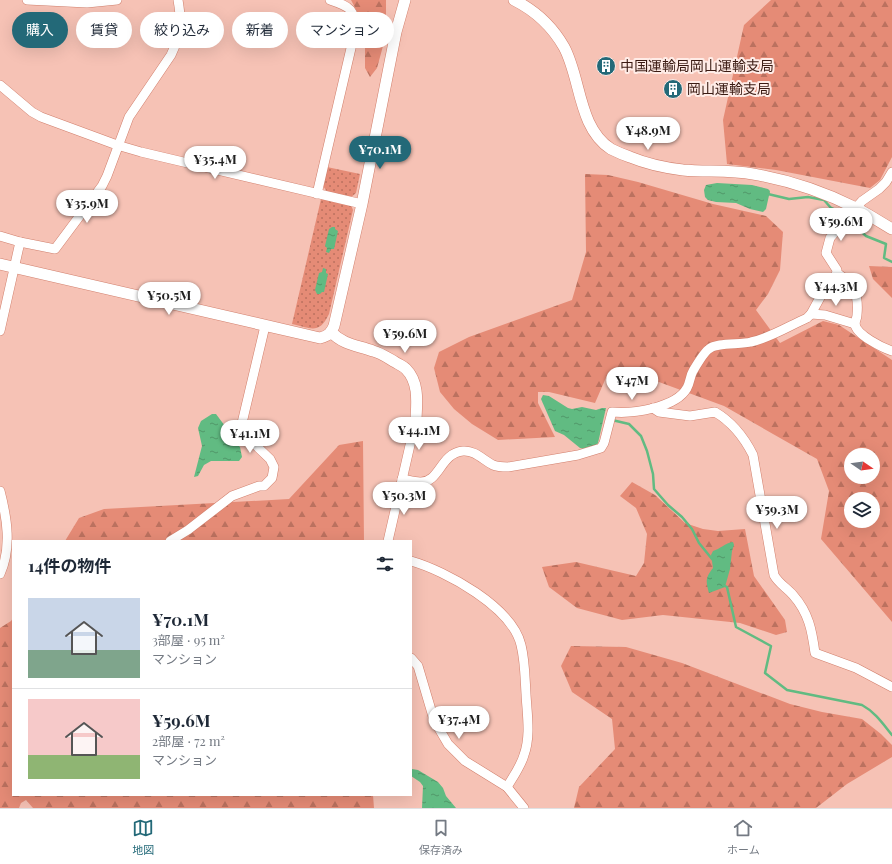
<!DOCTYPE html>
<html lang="ja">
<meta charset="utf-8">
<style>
:root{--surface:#fff;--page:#f2f2f3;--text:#1f2937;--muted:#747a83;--line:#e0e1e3;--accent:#236978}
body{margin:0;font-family:"Playfair Display","Noto Sans JP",serif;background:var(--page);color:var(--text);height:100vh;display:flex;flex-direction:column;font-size:15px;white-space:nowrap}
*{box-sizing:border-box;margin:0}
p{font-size:13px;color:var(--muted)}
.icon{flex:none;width:22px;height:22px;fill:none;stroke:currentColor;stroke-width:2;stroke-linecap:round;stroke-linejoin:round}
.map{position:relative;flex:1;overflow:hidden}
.side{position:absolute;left:12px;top:540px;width:400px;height:256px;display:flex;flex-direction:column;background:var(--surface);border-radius:0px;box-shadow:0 4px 16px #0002}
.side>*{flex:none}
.banner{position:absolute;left:12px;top:12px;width:400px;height:36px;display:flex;gap:8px}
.needle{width:26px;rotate:103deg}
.buttons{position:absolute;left:844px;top:448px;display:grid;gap:8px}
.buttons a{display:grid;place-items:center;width:36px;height:36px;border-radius:50%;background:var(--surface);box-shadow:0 4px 16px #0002;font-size:20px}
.price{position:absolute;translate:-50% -34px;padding:0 9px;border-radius:14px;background:#fff;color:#222;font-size:13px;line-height:26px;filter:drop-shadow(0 1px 2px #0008)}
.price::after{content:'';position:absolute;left:50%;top:24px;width:12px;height:9px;margin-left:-6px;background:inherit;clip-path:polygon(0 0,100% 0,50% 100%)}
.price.on{background:var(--accent);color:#fff}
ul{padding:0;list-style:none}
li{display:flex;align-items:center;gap:12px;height:100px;padding:0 16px}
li+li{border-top:1px solid var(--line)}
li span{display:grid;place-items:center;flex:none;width:112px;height:80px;border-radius:0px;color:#555}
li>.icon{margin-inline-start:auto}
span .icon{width:48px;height:48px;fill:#fffc;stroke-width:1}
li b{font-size:17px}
h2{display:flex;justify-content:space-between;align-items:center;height:48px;padding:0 16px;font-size:17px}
.chip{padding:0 14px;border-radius:18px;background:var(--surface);box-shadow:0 4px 16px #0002;font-size:14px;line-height:36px}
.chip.on{background:var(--accent);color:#fff}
.tab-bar{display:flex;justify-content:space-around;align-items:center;height:56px;border-top:1px solid var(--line);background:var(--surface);font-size:11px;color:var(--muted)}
.tab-bar a{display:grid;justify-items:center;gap:2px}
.tab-bar .on{color:var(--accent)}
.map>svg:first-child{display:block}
</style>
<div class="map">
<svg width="892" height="808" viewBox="0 0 892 808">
<defs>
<pattern id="forest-firs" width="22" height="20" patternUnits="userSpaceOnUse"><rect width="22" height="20" fill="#e58b76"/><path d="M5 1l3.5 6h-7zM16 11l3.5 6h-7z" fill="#bb715f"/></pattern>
<pattern id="park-dots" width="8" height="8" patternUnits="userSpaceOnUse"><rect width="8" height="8" fill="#e58b76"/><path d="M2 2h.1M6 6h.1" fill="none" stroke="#bb715f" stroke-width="1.8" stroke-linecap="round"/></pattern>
<pattern id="water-ripples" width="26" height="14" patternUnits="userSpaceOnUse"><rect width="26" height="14" fill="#61bb82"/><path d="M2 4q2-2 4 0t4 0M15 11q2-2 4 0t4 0" fill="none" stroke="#519769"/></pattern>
</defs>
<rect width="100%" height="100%" fill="#f6c2b5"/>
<g fill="url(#forest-firs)" fill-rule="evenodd">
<polygon points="351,0 386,0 386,26 383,46 377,68 370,77 365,68 365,27"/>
<polygon points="771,0 892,0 892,157 880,180 870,188 776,170 727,164 723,120 744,25"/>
<path d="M585 174 608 175 638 182 713 204 766 216 783 232 780 270 768 294 756 310 780 343 823 321 839 325 892 360V622L821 539 829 491 817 459 724 406 640 375 608 373 595 403 549 392H538V403L555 437 498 440 472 424 454 409 440 392 434 368 439 352 469 337 572 300 586 252ZM851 455H873V477H851ZM851 499H873V521H851Z"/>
<polygon points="869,266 892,267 892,298 873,279"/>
<polygon points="363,441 364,541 65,541 79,518 104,509 289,499 339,445"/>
<polygon points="632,482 655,495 685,523 703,529 718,531 745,529 754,576 785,620 787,632 776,635 740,623 663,615 622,620 577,608 549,587 542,567 576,562 636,576 644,563 647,534 636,508 620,496"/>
<polygon points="13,618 13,795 373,795 374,808 33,808 26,800 21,803 19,808 0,808 0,628 11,621"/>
<polygon points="571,646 626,647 682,663 790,704 822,712 862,719 881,734 892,745 892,757 847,784 816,808 574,808 579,787 615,749 612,719 572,692 561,666"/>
</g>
<g fill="url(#park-dots)">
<polygon points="327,167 360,174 356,193 350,198 328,193 323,186"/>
<path d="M321 199 351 205 353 210 329 314C319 335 311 328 292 324Z"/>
</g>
<g fill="url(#water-ripples)">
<polygon points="717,183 752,185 768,189 770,191 766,209 763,212 750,209 736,203 716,202 708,200 705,197 704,190 706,185"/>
<polygon points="332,227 335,227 335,229 338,231 334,249 331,249 329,253 326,252 327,248 325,246 329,229"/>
<polygon points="323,268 326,269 326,273 328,274 324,292 322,292 320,294 317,294 315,290 319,273 322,272"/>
<polygon points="543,395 549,396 568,408 572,409 582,407 596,410 602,408 606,408 598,443 596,446 584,449 580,448 564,435 555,431 541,399"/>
<polygon points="212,414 216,414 225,426 228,436 240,447 242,457 239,461 211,461 204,465 198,476 194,477 202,446 198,428 201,421"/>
<path d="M733 542 734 545 732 551 730 569 725 587 709 593C706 581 705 578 713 568L711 555 713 551C720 549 725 543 733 542Z"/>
<polygon points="412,769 418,770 438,782 443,788 446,796 456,808 422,808 423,786 420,782 411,776"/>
</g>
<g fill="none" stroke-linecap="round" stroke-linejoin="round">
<g stroke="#61bb82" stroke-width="2.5">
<polyline points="768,194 789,199 808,197 824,200 831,208 840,212"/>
<polyline points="852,223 866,236 886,244 884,258 892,262"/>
<polyline points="612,420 629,424 641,436 647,451 653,474 654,489 668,505 682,517 692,529 699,543 712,559"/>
<path d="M723 585 727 587 736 627 771 646 765 673 787 690 862 705C875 712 883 724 892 735"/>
</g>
<defs>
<g id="minor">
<polyline points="27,0 87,3 117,0"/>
<polyline points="0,85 32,112 41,117 117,145 141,152 362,204"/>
<path d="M892 172 886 182 879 189 862 201 830 238 826 253 837 270V273C854 284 859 294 857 315 857 318 855 321 855 324 856 335 883 348 892 351"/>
<path d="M317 194 355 31C355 9 351 7 330 0"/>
<path d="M0 236 20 242 55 249 102 186 107 176 129 117 171 55C181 34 182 23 178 0"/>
<polyline points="811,314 825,315 855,324"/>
<polyline points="0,331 20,242"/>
<path d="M653 408 659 412 690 416 715 412C732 422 744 437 753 455L774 575C778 583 787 588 793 595 809 613 812 631 815 653L856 668 892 687"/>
<path d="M402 479C408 480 414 482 420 482 440 483 440 453 463 451 475 450 483 460 493 465 498 467 503 467 508 467L578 455 601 448 604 443 612 412C632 414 676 408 687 388 690 383 690 376 693 371 696 366 704 352 709 349 716 342 741 345 751 342 770 338 789 326 807 318L811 314 823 292 837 273"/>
<path d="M0 491C7 518 12 548 0 574"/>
<polyline points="170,541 188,530 232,496 259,486 264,486 272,478 274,467 270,459 246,436 242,423 265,326"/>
<polyline points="388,541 416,419"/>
<path d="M411 561C446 571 512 607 521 645 525 661 525 678 526 694 527 714 531 736 524 755 521 766 513 777 507 787"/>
<polyline points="411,658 418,666 434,720 448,744 465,761 507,787 524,808"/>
</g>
<g id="tertiary">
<path d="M514 0C534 10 552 26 564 47 581 78 578 128 611 149 617 152 624 155 630 157 647 164 666 168 683 170 706 172 730 170 753 174 788 180 824 192 856 208 868 214 880 222 892 229"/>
<path d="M0 264 320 338C328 336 331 333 334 326L362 204 396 32 405 0"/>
<path d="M331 332C344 345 356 345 373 351 381 353 388 358 395 362 398 364 403 366 406 369 419 382 417 402 416 419"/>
</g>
</defs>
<use href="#minor" stroke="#d17f6c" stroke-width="10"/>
<use href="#tertiary" stroke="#d17f6c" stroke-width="12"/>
<use href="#minor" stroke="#fff" stroke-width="9"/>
<use href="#tertiary" stroke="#fff" stroke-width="11"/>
</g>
<defs>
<symbol id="building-disc" viewBox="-11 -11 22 22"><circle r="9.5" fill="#236978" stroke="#ffece7"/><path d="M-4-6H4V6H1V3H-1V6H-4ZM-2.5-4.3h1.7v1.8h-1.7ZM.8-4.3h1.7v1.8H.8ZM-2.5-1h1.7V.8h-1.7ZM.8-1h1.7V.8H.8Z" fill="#fff"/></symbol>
</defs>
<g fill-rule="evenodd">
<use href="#building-disc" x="595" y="55" width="22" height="22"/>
<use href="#building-disc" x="662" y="78" width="22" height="22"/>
</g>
<g text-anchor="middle" stroke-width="4" stroke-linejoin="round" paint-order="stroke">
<g font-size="14" fill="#3a1a12" stroke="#ffece7" text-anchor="start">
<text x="620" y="71">中国運輸局岡山運輸支局</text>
<text x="687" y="94">岡山運輸支局</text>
</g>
</g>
</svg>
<div class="buttons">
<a><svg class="needle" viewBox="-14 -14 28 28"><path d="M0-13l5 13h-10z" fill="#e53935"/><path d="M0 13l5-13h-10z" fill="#747a83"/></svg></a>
<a><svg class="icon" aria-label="layers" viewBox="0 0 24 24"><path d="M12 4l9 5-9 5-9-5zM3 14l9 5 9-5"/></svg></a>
</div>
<b class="price" style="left:648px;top:151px">¥48.9M</b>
<b class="price on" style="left:380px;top:170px">¥70.1M</b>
<b class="price" style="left:215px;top:180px">¥35.4M</b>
<b class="price" style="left:87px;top:224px">¥35.9M</b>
<b class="price" style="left:841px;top:242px">¥59.6M</b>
<b class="price" style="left:836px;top:307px">¥44.3M</b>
<b class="price" style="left:169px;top:316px">¥50.5M</b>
<b class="price" style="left:405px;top:354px">¥59.6M</b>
<b class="price" style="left:632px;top:401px">¥47M</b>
<b class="price" style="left:419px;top:451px">¥44.1M</b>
<b class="price" style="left:250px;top:454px">¥41.1M</b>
<b class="price" style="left:404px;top:516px">¥50.3M</b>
<b class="price" style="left:777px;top:530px">¥59.3M</b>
<b class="price" style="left:459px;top:740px">¥37.4M</b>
<div class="banner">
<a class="chip on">購入</a>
<a class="chip">賃貸</a>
<a class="chip">絞り込み</a>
<a class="chip">新着</a>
<a class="chip">マンション</a>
</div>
<section class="side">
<h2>14件の物件<svg class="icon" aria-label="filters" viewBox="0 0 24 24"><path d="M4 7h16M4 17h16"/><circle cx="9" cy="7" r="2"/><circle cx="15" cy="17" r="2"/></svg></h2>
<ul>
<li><span style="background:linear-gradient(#c9d6e8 65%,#7fa58c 0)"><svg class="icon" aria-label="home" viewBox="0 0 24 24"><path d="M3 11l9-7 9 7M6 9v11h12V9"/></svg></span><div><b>¥70.1M</b><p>3部屋 · 95 m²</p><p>マンション</p></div></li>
<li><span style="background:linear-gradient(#f6c9c9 70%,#8fb573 0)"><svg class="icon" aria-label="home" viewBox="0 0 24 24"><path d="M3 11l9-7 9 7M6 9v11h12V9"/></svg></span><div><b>¥59.6M</b><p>2部屋 · 72 m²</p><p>マンション</p></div></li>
</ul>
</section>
</div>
<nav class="tab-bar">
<a class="on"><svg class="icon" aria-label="map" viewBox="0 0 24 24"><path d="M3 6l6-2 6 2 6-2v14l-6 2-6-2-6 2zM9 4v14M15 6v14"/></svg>地図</a>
<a><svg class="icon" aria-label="saved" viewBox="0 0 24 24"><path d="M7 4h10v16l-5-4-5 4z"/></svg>保存済み</a>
<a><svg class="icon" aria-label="home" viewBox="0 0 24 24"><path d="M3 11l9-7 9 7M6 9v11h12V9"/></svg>ホーム</a>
</nav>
